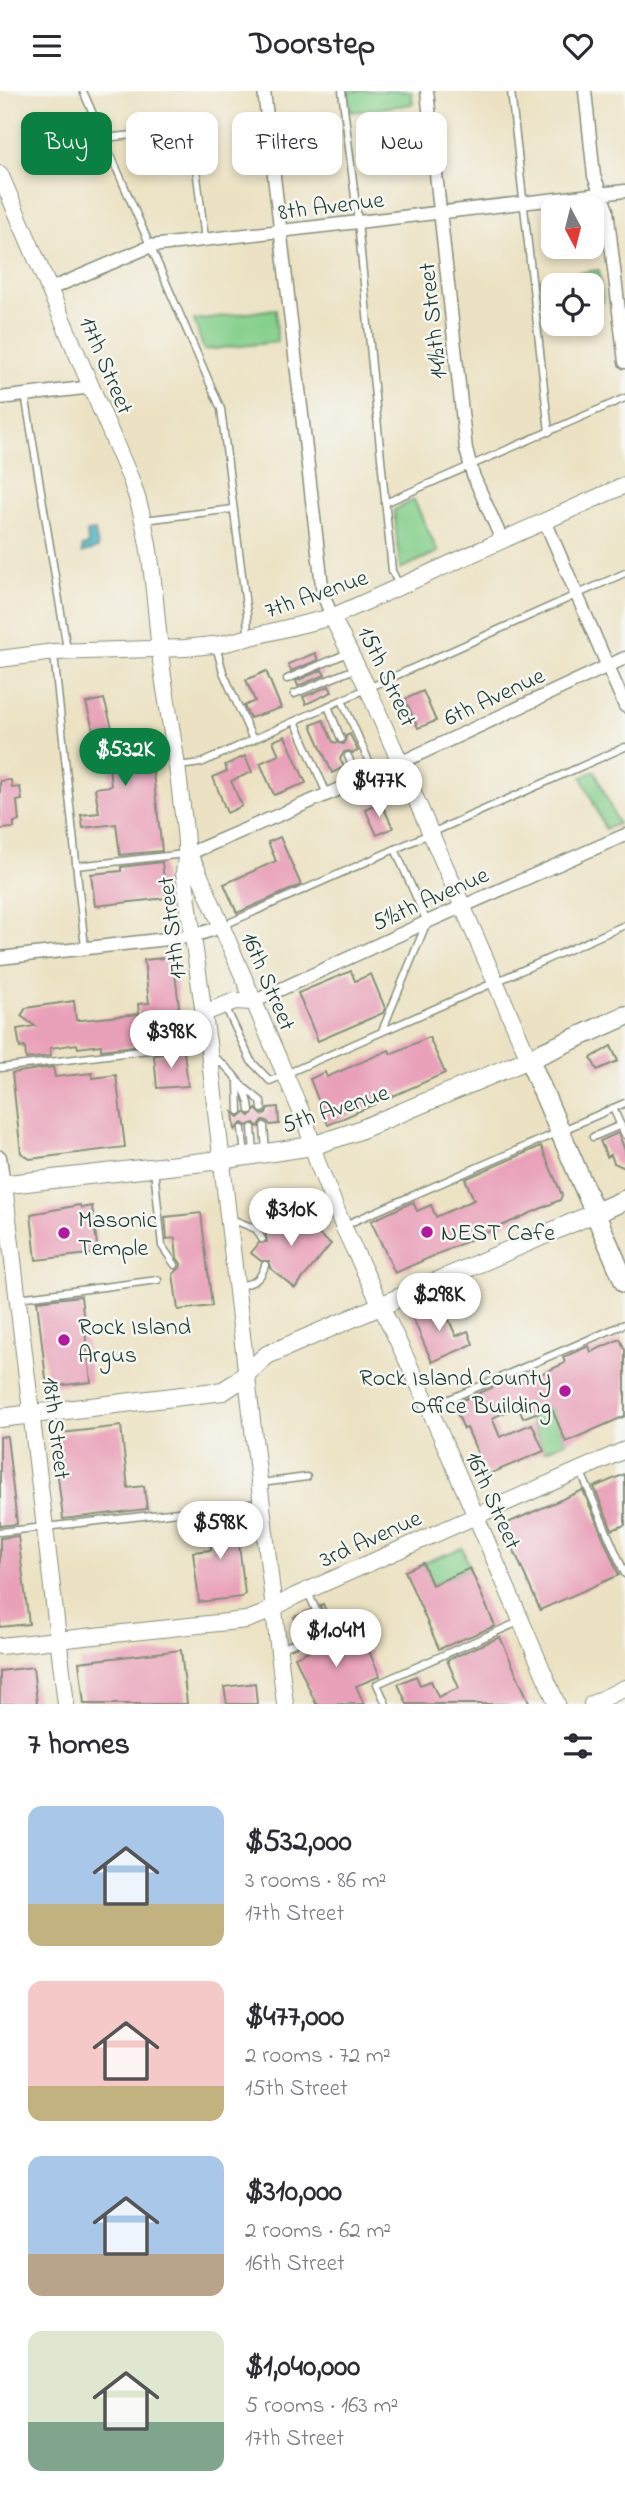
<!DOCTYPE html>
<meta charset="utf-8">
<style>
:root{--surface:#fff;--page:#f7f7f7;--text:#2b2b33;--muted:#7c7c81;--accent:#0b8043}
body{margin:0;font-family:"Indie Flower",sans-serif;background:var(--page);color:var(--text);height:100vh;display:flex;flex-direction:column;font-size:26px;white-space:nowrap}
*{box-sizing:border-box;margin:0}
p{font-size:23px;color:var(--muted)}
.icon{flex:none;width:38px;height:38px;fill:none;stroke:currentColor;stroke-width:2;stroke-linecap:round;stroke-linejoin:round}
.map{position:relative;height:1613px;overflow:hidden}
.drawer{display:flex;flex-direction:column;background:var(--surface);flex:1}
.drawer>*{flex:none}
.guide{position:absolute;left:21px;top:21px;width:584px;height:63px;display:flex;gap:14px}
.needle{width:46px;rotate:173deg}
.tools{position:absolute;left:541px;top:105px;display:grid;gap:14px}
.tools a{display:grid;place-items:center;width:63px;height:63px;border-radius:14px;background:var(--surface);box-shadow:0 4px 10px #0003;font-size:35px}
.price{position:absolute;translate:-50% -60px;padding:0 16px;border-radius:24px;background:#fff;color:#222;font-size:23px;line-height:46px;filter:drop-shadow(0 2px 4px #0008)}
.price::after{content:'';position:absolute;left:50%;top:42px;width:21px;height:16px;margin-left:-10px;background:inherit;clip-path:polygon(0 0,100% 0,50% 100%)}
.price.selected{background:var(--accent);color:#fff}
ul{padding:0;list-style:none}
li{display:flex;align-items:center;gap:21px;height:175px;padding:0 28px}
li span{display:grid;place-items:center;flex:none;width:196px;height:140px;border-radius:14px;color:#555}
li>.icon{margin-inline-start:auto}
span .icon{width:84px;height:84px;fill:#fffc;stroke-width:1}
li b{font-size:30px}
h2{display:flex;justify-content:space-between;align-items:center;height:84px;padding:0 28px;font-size:30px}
.pill{padding:0 24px;border-radius:14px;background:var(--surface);box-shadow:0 4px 10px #0003;font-size:24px;line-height:63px}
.pill.selected{background:var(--accent);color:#fff}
header{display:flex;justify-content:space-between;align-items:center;height:91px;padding:0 28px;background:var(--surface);font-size:32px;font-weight:800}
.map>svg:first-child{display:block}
</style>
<header><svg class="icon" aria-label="menu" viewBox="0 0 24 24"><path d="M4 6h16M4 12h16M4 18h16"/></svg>Doorstep<svg class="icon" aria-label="heart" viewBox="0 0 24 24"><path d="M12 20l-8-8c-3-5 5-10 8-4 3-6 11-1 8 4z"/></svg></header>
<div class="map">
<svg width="625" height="1613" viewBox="0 0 625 1613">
<rect width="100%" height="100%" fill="#f6f6f2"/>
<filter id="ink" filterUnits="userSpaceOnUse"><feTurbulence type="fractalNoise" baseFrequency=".0143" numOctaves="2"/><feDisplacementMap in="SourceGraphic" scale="14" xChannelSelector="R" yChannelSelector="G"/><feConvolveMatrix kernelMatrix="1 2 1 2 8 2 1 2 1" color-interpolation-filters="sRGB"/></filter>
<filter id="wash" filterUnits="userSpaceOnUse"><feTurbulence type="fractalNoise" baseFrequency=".00686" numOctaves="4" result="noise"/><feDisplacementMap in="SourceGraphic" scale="28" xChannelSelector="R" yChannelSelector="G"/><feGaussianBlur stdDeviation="1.57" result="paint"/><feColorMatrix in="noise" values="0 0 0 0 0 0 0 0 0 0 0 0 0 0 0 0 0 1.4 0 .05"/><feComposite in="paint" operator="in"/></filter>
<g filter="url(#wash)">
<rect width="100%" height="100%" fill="#ece2c3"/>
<g fill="#85cf8b" stroke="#528660" stroke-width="2">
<polygon points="348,0 411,0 413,13 351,21"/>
<polygon points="599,179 603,212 592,213 592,194 553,194 553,219 545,220 540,188"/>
<polygon points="276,218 277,251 204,259 194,229"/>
<polygon points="414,409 438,461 400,478 394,419"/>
<polygon points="595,680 618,733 605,738 582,686"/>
<polygon points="550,1313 566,1351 544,1360 529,1325"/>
<polygon points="462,1457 470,1477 432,1494 423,1472"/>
</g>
<polygon fill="#3eacbd" stroke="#2e7478" stroke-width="2" points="95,440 98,457 82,462 82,456 88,454 87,441"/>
<g id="blocks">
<g fill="#e9a1b9">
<polygon points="315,562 318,569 291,580 288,573"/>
<polygon points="322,579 325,584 298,595 296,590"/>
<polygon points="266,580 281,617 250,627 244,615 255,610 246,589"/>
<polygon points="329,595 332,601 306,613 303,606"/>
<polygon points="423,600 436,630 418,637 405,608"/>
<polygon points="104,608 116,651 149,647 162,760 120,764 116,733 83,737 81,724 99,722 95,697 111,695 108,664 92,666 91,654 97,653 86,612"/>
<polygon points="323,629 333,651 344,653 346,645 350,643 358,660 353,662 349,660 344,661 340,668 344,676 332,682 311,634"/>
<polygon points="285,645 306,692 274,704 260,672 279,664 273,650"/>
<polygon points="245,665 252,681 231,690 242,715 227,722 213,686 227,680 225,674"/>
<polygon points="11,689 12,697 20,696 22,709 17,710 19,730 14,731 14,737 0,738 0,690"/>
<polygon points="381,711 393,737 377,744 365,718"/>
<polygon points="280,746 301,794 237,822 224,793 276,770 268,751"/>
<polygon points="162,771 166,807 95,815 91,783 121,780 121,776"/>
<polygon points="173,866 183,949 101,959 101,954 78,957 77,953 50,957 51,965 26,968 25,956 20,957 17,938 35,935 21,925 26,917 74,910 76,929 82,929 139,923 138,913 149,912 144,869"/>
<polygon points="351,880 355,890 371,883 385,917 383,922 318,950 298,902"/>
<polygon points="429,946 445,982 328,1034 310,988 325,981 327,986 389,959 391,963"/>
<polygon points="611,955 618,970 597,979 591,967"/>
<polygon points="184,960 188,995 157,997 154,964"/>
<polygon points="53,976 55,986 92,982 92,987 116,984 125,1056 30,1068 21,1062 12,982"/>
<polygon points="278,1016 279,1033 270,1034 267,1030 263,1029 258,1036 254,1032 247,1035 242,1032 235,1039 233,1021 239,1026 245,1021 250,1025 256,1018 262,1024 266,1022 268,1017"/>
<polygon points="618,1042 625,1059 625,1077 614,1072 611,1064 607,1066 600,1050"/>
<polygon points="541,1055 562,1104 560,1109 395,1182 371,1130 413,1111 417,1120 431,1114 436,1126 474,1109 465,1088"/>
<polygon points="80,1114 81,1117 92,1115 98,1162 36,1169 31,1123"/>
<polygon points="286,1118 331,1153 295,1197 270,1177 269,1170 261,1170 251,1162 259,1152 267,1151 266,1143"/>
<polygon points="201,1122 212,1215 178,1219 173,1183 180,1177 181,1173 177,1167 175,1147 167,1148 165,1126"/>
<polygon points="81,1205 91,1291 55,1295 46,1288 37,1210"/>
<polygon points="441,1211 456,1245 468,1240 473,1253 432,1271 411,1223"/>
<polygon points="620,1248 625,1259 625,1325 566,1351 551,1316 523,1327 518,1316 492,1327 500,1346 532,1333 544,1360 487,1384 467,1337 464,1338 453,1313 525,1283 528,1289 565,1272 563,1266 589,1255 591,1261"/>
<polygon points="121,1335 128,1397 144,1395 147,1418 63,1428 53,1343"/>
<polygon points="7,1345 17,1433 0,1435 0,1346"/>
<polygon points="625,1383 625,1434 612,1439 594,1396"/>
<polygon points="583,1399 619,1484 540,1519 503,1434"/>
<polygon points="235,1420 245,1503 242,1506 199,1511 193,1461 211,1459 207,1424"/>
<polygon points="18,1445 29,1533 0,1536 0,1447"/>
<polygon points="423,1472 432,1494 470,1477 495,1535 439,1558 405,1480"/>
<polygon points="323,1513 338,1548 349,1544 356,1560 367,1556 380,1585 356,1595 364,1613 316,1613 295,1566 309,1560 306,1554 330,1543 330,1538 320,1515"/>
<polygon points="310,1519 317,1537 302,1543 294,1526"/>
<polygon points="500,1546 530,1613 407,1613 398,1593 416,1585 420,1594 431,1590 438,1606 459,1597 447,1569"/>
<polygon points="181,1559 187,1613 84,1613 79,1571"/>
<polygon points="33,1576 37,1613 0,1613 0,1580"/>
<polygon points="255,1592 257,1613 227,1613 224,1596"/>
</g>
</g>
</g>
<g filter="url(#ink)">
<use href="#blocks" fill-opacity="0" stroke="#86907c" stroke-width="2"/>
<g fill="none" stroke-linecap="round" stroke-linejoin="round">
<defs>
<g id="service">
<polyline points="83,0 221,318 247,523 248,545"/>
<polyline points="342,0 358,131 392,480 399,494"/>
<polyline points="511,0 549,341"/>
<polyline points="104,47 191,38 205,148"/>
<polyline points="25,303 67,558"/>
<polyline points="385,412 625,307"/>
<polyline points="144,429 233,418"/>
<polyline points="216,555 223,581 253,649"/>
<polyline points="54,563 85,857"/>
<polyline points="287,588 350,561"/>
<polyline points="294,603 357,577"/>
<polyline points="342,609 374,682"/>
<polyline points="328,615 341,648"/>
<polyline points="295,630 327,703"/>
<polyline points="348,665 358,689"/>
<polyline points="178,675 201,672 625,482"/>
<polyline points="76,775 185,763"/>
<polyline points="222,835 625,656"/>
<polyline points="225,915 251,970 270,990 625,834"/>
<polyline points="382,940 427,831 395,758"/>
<path d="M212 965C229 976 249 998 250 1019"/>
<polyline points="0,977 206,952"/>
<polyline points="238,993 239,1020"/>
<polyline points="241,994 261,1010 262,1018"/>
<polyline points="613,1017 625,1044"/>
<polyline points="264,1035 266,1061"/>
<polyline points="252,1037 254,1062"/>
<polyline points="242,1038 245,1064"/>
<polyline points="593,1046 621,1034"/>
<polyline points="154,1078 162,1155 175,1174"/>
<polyline points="229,1127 256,1138 262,1148"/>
<polyline points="345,1134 625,1012"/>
<path d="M236 1195C252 1193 261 1190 265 1174"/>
<polyline points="18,1207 158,1189"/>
<polyline points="431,1316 625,1233"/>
<polyline points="580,1379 625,1483"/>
<polyline points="261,1392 307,1386"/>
<polyline points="0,1441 259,1412"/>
<polyline points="280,1558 325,1540 308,1501"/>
<polyline points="386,1613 377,1593 521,1530"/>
</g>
<g id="minor">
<polyline points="264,0 323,503 332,526"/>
<polyline points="427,0 466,358 473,384 502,449"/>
<polyline points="585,0 594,85 607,119 625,271"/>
<polyline points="50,198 151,155 625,100"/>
<polyline points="0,307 92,296"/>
<polyline points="545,430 625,615"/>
<polyline points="188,763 400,672 625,567"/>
<polyline points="0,867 193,845 221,836"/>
<polyline points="253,911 427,831 625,744"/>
<polyline points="0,1066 4,1094"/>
</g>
<g id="tertiary">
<path d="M0 83 131 389C155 453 154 519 163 585 169 626 177 667 181 708 184 733 189 757 184 782L208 952 285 1613"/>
<polyline points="332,526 368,598 529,968"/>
<polyline points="0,568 54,561 185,557 222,553 332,526 625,394"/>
<polyline points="188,763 197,778 306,1032 318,1073 343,1135 423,1303 557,1613"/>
<polyline points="204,922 235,910 253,911"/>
<polyline points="4,1094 66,1613"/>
<polyline points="0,1555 246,1529 263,1523 295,1505 625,1359"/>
<polyline points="592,1613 625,1597"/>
</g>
<g id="secondary">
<polyline points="0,1094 221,1069 312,1055 357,1040 529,968"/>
<polyline points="0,1327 223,1300 237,1291 267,1264 595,1122"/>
</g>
<g id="primary">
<polyline points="625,925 529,968 625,1192"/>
<polyline points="595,1122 625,1109"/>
</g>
</defs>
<use href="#service" stroke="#86907c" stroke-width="9"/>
<use href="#minor" stroke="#86907c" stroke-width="15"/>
<use href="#tertiary" stroke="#86907c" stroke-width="18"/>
<use href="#secondary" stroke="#86907c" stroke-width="20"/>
<use href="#primary" stroke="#86907c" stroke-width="22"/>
<use href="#service" stroke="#fff" stroke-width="6"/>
<use href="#minor" stroke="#fff" stroke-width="12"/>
<use href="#tertiary" stroke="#fff" stroke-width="16"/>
<use href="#secondary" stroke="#fff" stroke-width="18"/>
<use href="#primary" stroke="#fff" stroke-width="19"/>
</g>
</g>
<g fill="#b5179e" stroke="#f6f6f2" stroke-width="2.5">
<circle cx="427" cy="1141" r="7"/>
<circle cx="64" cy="1142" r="7"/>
<circle cx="64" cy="1249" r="7"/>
<circle cx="565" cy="1300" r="7"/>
</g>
<g text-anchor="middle" stroke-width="5" stroke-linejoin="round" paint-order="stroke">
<g font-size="24" fill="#1f3d34" stroke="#f6f6f2">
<text transform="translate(331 114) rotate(-7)" y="8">8th Avenue</text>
<text transform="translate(432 230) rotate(-96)" y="8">14½th Street</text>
<text transform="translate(107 274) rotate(67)" y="8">17th Street</text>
<text transform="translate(316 502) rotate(-19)" y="8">7th Avenue</text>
<text transform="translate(388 585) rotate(65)" y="8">15th Street</text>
<text transform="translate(494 605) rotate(-25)" y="8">6th Avenue</text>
<text transform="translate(430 807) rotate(-24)" y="8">5½th Avenue</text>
<text transform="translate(171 837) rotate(-97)" y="8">17th Street</text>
<text transform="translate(269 890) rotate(67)" y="8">16th Street</text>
<text transform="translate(335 1017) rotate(-18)" y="8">5th Avenue</text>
<text transform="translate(57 1337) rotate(83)" y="8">18th Street</text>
<text transform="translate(494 1409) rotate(66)" y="8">16th Street</text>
<text transform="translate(370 1447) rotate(-24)" y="8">3rd Avenue</text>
</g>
<g font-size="24" fill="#1f3d34" stroke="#f6f6f2" text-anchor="start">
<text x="78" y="1136">Masonic<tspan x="78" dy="28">Temple</tspan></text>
<text x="441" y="1149">NEST Cafe</text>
<text x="78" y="1243">Rock Island<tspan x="78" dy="28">Argus</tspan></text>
<text x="551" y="1294" text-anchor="end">Rock Island County<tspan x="551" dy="28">Office Building</tspan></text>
</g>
</g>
</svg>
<div class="tools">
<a><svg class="needle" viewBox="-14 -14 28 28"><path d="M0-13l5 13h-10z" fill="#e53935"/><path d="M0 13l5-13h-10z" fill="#7c7c81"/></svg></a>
<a><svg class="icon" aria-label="locate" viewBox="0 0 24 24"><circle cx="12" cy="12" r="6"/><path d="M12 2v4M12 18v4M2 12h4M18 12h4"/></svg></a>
</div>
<b class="price selected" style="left:125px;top:697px">$532K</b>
<b class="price" style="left:379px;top:728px">$477K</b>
<b class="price" style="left:171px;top:979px">$398K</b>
<b class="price" style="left:291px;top:1157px">$310K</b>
<b class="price" style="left:439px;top:1242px">$298K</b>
<b class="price" style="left:220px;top:1470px">$598K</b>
<b class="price" style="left:336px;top:1578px">$1.04M</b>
<div class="guide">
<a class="pill selected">Buy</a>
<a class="pill">Rent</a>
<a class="pill">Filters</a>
<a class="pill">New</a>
</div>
</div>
<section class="drawer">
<h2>7 homes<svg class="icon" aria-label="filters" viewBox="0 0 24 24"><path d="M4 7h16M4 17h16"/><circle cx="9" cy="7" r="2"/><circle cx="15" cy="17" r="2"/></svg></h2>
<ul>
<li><span style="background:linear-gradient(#a9c7e8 70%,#c2b280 0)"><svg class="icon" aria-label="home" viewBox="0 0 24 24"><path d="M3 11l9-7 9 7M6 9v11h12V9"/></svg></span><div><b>$532,000</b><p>3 rooms · 86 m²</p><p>17th Street</p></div></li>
<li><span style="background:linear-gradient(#f6c9c9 75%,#c2b280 0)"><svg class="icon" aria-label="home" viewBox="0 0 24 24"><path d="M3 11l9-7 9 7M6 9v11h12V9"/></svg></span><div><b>$477,000</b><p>2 rooms · 72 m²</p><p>15th Street</p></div></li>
<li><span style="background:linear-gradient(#a9c7e8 70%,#b9a48a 0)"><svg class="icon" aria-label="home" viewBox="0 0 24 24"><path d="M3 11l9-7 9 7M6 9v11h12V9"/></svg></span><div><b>$310,000</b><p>2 rooms · 62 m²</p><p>16th Street</p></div></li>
<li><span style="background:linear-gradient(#dfe7d0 65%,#7fa58c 0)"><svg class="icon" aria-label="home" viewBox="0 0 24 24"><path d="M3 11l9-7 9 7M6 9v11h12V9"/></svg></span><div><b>$1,040,000</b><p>5 rooms · 163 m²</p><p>17th Street</p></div></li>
</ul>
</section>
